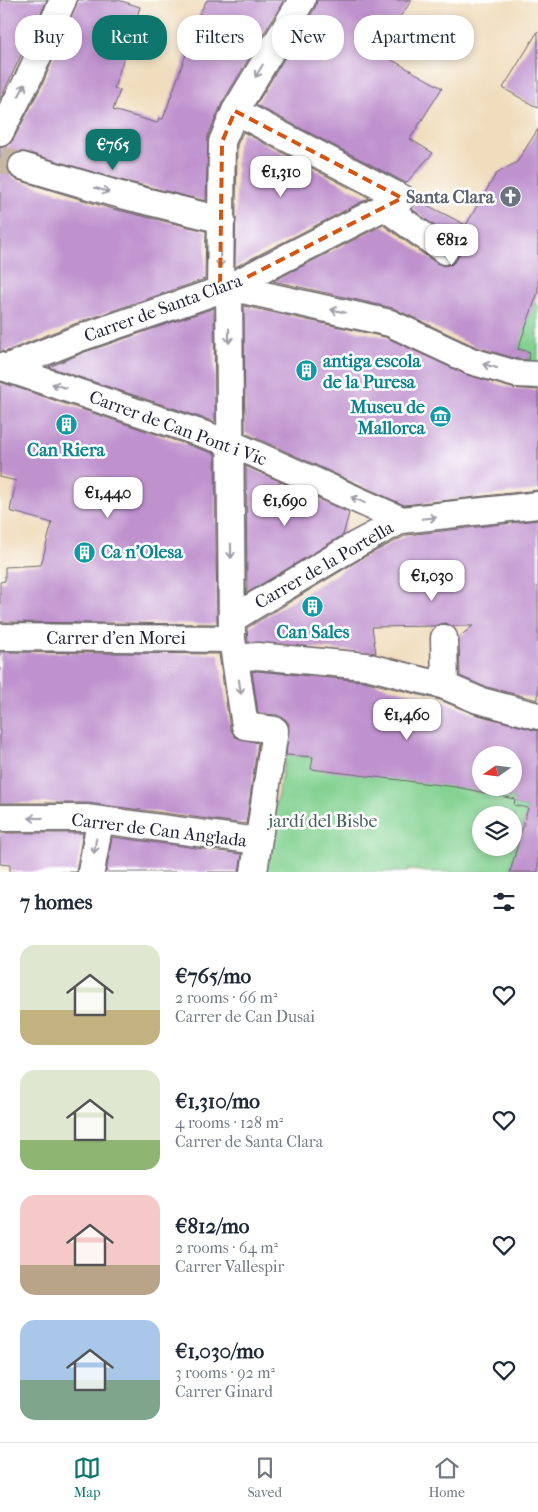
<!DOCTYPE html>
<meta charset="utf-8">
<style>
:root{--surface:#fff;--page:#f2f2f3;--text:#1f2937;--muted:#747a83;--line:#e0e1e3;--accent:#0f766e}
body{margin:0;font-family:"IM FELL French Canon",serif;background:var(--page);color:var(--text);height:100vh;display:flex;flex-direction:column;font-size:19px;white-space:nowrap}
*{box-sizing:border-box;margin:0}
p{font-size:16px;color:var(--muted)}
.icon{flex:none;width:28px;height:28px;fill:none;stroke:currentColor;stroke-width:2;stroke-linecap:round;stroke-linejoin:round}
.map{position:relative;height:872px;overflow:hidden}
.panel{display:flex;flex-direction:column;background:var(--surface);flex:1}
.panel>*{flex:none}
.hud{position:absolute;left:15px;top:15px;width:509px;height:45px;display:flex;gap:10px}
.needle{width:32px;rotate:256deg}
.buttons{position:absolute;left:472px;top:746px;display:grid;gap:10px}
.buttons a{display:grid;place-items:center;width:50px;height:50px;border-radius:50%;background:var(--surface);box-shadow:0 2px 8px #0003;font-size:25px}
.price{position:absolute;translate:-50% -42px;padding:0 11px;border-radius:10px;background:#fff;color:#222;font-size:16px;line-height:32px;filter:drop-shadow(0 1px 2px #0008)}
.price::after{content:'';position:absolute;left:50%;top:30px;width:15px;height:11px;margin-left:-8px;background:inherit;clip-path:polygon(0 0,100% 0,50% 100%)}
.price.on{background:var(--accent);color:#fff}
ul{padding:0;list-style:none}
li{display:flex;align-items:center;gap:15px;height:125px;padding:0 20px}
li span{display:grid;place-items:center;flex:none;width:140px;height:100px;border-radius:15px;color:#555}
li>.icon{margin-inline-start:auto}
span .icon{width:60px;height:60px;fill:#fffc;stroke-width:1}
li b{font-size:21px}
h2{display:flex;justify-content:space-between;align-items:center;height:60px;padding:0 20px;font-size:21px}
.pill{padding:0 18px;border-radius:20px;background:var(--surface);box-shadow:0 2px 8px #0003;font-size:18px;line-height:45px}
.pill.on{background:var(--accent);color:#fff}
.menu{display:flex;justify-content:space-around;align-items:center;height:70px;border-top:1px solid var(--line);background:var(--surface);font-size:14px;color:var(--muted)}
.menu a{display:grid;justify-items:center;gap:2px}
.menu .on{color:var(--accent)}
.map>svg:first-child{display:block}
</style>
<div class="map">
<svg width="538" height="872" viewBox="0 0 538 872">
<rect width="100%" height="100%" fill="#fff"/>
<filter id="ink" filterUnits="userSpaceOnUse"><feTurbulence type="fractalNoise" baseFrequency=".02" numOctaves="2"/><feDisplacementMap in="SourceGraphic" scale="10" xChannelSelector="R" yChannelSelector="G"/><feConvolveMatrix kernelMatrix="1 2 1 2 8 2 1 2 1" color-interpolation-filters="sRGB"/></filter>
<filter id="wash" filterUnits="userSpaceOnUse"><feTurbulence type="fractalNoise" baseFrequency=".0096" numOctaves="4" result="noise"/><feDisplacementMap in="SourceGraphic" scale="20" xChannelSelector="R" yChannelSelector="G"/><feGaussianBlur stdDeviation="1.12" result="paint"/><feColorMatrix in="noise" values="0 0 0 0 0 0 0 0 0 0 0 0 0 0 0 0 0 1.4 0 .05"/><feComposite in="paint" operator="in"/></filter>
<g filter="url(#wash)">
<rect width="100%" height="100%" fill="#f0ddbd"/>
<g fill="#83d191" stroke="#527a66" fill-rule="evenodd">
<polygon points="531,301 538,305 538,368 528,368 530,352 518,349"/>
<path d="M286 755 313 757 515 799 514 805 528 808 510 872H427L408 869 407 872H262ZM481 815H514V848H481Z"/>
</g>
<g id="blocks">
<g fill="#bf92ce" fill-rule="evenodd">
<polygon points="0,0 47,0 0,100"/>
<polygon points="78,0 118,0 140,7 114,88 120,90 113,110 157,123 159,118 163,119 196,26 193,25 207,0 284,0 222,103 208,136 206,201 117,179 26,152 18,152 11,156 8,162 8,170 12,177 18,180 109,208 206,231 205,279 74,324 5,352 0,351 0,148 8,146 13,140 42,85"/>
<polygon points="317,0 412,0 376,51 442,88 410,139 433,153 406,183 256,105 315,8"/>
<polygon points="538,31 538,108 503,88"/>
<polygon points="538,129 538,292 518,349 530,352 529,360 518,359 476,347 393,308 273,281 383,225 436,263 444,266 452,264 457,259 460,253 458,244 412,209 417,200 466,225 496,174 517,162"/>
<polygon points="243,132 369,198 235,267 237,145"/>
<polygon points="244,306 385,337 467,375 512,388 538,390 538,490 404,505 245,433"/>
<polygon points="214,308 215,422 49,367 85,352"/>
<polygon points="0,382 215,454 217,624 0,622 0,582 5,581 5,567 41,565 52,523 10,511 16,481 0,477"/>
<polygon points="246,466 349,513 343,535 247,593"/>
<polygon points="538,520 538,700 483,686 460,676 459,637 473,626 453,626 444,623 435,626 372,627 376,653 248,642 247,628 364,557 407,535"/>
<polygon points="0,652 219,654 230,729 235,737 258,743 246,824 88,803 0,803"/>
<path d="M257 671 363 681 440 700 474 714 538 731V872H510L528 808 514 805 515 799 456 787 311 769 313 757 286 755 289 724 285 719 277 715 258 713 252 672ZM481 755H514V788H481Z"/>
<polygon points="0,833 83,833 76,872 10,872 10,865 0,864"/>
<polygon points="112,837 242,854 239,872 106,872"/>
</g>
</g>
</g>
<g filter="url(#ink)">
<use href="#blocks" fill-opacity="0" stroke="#6a6368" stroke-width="1"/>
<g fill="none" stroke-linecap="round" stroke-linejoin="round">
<polyline stroke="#c7b8a3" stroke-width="26" stroke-dasharray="26 13" stroke-linecap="butt" points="0,159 22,166"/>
<defs>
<g id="street">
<polyline points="235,111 402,198"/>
<polyline points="0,133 28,79 63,0"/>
<polyline points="22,166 113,193 222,220"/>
<polyline points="384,207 445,251"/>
<polyline points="220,291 222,142 235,111 302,0"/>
<polyline points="0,366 5,368 80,338 229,287 402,198"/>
<polyline points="5,368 230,443 402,520"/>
<polyline points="232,619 357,544 402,520 538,505"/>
<polyline points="0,637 232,639"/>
<polyline points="444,638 445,686"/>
<polyline points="236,658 257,656 366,666 445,686 478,700 538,716"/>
<polyline points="0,818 86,818 258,841"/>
<polyline points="91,872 100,821"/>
<polyline points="254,872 275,730 245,726 232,639 229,287 390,323 471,361 516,374 538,375"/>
</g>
</defs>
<use href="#street" stroke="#6a6368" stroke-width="29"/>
<use href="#street" stroke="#fff" stroke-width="26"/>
</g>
<defs><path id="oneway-shaft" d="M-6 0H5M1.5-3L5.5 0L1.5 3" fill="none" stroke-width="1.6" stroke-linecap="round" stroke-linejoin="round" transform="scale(1.25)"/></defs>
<g stroke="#9c9ca7">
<use href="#oneway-shaft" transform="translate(259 71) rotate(121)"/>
<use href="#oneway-shaft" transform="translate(22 90) rotate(-63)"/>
<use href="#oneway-shaft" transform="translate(102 190) rotate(17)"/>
<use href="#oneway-shaft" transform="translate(220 260) rotate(92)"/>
<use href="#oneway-shaft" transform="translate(338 311) rotate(-168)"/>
<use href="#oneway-shaft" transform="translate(229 336) rotate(90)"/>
<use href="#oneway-shaft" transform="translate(490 366) rotate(-164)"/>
<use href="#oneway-shaft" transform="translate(59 386) rotate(-162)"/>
<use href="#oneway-shaft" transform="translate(358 500) rotate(-156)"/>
<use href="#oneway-shaft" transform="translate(429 518) rotate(-5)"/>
<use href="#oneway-shaft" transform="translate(231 551) rotate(89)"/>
<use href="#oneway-shaft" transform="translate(240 687) rotate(82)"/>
<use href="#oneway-shaft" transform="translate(36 818) rotate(-180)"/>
<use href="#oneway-shaft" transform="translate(95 846) rotate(99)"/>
</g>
</g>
<path fill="none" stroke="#d45411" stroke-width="4" stroke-dasharray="10 6" stroke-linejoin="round" d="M235 111 402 198 220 291 222 142Z"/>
<defs>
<symbol id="church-disc" viewBox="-11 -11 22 22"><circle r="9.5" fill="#6b7280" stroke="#fff"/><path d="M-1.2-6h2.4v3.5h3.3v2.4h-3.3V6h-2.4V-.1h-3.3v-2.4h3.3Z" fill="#fff"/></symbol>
<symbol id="building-disc" viewBox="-11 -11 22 22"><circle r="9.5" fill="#0f9aa8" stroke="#fff"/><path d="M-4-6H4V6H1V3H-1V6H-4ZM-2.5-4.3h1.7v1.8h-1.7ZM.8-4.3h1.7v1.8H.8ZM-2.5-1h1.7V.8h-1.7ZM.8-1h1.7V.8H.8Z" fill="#fff"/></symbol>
<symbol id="museum-disc" viewBox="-11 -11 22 22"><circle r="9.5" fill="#0f9aa8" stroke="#fff"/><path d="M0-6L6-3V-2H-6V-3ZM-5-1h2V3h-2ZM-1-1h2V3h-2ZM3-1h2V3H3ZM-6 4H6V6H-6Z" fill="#fff"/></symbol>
</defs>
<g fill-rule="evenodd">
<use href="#church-disc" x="498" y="184" width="25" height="25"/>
<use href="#building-disc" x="294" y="358" width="25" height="25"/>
<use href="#museum-disc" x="428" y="404" width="25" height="25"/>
<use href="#building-disc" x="54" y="412" width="25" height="25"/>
<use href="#building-disc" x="72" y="540" width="25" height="25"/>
<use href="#building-disc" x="300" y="594" width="25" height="25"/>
</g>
<g text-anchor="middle" stroke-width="5" stroke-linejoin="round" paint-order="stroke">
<g font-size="18" font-weight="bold" fill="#5b616d" stroke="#fff" text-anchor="end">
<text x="494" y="203">Santa Clara</text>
</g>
<g font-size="18" fill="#22223b" stroke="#fff">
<text transform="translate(163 308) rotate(-20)" y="6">Carrer de Santa Clara</text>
<text transform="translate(178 428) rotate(20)" y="6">Carrer de Can Pont i Vic</text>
<text transform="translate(324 565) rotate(-30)" y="6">Carrer de la Portella</text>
<text x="116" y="644">Carrer d'en Morei</text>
<text transform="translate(159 830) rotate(7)" y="6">Carrer de Can Anglada</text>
</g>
<g font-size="18" font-weight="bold" fill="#0d838f" stroke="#fff" text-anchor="start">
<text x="323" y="367">antiga escola<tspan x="323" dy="21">de la Puresa</tspan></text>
<text x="425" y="413" text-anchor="end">Museu de<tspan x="425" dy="21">Mallorca</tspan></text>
<text x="66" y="456" text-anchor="middle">Can Riera</text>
<text x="101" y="558">Ca n'Olesa</text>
<text x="313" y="638" text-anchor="middle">Can Sales</text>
</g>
<g font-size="18" fill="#445f59" stroke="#fff">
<text x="323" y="827">jardí del Bisbe</text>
</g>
</g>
</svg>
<div class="buttons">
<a><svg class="needle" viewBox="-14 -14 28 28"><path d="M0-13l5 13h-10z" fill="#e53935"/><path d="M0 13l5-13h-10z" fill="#747a83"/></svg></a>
<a><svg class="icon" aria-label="layers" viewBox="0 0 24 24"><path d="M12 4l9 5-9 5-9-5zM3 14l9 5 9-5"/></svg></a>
</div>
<b class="price on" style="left:113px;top:171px">€765</b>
<b class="price" style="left:281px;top:198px">€1,310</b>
<b class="price" style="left:452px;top:266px">€812</b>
<b class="price" style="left:108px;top:519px">€1,440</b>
<b class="price" style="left:285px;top:527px">€1,690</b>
<b class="price" style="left:432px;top:602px">€1,030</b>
<b class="price" style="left:407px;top:741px">€1,460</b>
<div class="hud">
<a class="pill">Buy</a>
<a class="pill on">Rent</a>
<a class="pill">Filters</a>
<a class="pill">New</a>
<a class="pill">Apartment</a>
</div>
</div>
<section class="panel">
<h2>7 homes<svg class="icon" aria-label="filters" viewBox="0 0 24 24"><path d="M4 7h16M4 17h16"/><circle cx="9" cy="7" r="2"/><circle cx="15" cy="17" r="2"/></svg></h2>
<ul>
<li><span style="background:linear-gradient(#dfe7d0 65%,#c2b280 0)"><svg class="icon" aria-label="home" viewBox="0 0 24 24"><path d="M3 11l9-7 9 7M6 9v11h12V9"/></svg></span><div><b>€765/mo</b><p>2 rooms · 66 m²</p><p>Carrer de Can Dusai</p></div><svg class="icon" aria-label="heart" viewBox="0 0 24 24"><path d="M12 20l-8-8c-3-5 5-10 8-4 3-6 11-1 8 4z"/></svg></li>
<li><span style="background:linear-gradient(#dfe7d0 70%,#8fb573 0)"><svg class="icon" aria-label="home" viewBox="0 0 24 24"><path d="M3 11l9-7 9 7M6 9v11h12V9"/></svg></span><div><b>€1,310/mo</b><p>4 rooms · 128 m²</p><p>Carrer de Santa Clara</p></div><svg class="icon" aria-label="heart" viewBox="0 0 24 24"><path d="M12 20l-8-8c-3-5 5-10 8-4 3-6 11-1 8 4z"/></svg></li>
<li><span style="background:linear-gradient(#f6c9c9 70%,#b9a48a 0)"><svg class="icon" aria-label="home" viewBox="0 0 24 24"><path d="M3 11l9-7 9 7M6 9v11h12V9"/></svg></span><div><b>€812/mo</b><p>2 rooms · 64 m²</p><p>Carrer Vallespir</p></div><svg class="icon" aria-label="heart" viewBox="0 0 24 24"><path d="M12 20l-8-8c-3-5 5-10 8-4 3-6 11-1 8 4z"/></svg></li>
<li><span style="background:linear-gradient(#a9c7e8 60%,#7fa58c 0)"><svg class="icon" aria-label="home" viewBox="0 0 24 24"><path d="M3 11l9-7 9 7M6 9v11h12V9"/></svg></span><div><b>€1,030/mo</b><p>3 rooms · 92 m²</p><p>Carrer Ginard</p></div><svg class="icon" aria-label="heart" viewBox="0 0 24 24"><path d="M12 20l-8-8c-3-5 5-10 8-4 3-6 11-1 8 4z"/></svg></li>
</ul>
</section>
<nav class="menu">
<a class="on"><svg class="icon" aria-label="map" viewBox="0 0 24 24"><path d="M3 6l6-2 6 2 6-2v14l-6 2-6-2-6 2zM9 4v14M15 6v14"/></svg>Map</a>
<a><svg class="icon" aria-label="saved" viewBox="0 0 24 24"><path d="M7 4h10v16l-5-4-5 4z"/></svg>Saved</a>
<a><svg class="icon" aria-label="home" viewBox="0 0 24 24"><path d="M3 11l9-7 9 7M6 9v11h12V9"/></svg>Home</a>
</nav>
